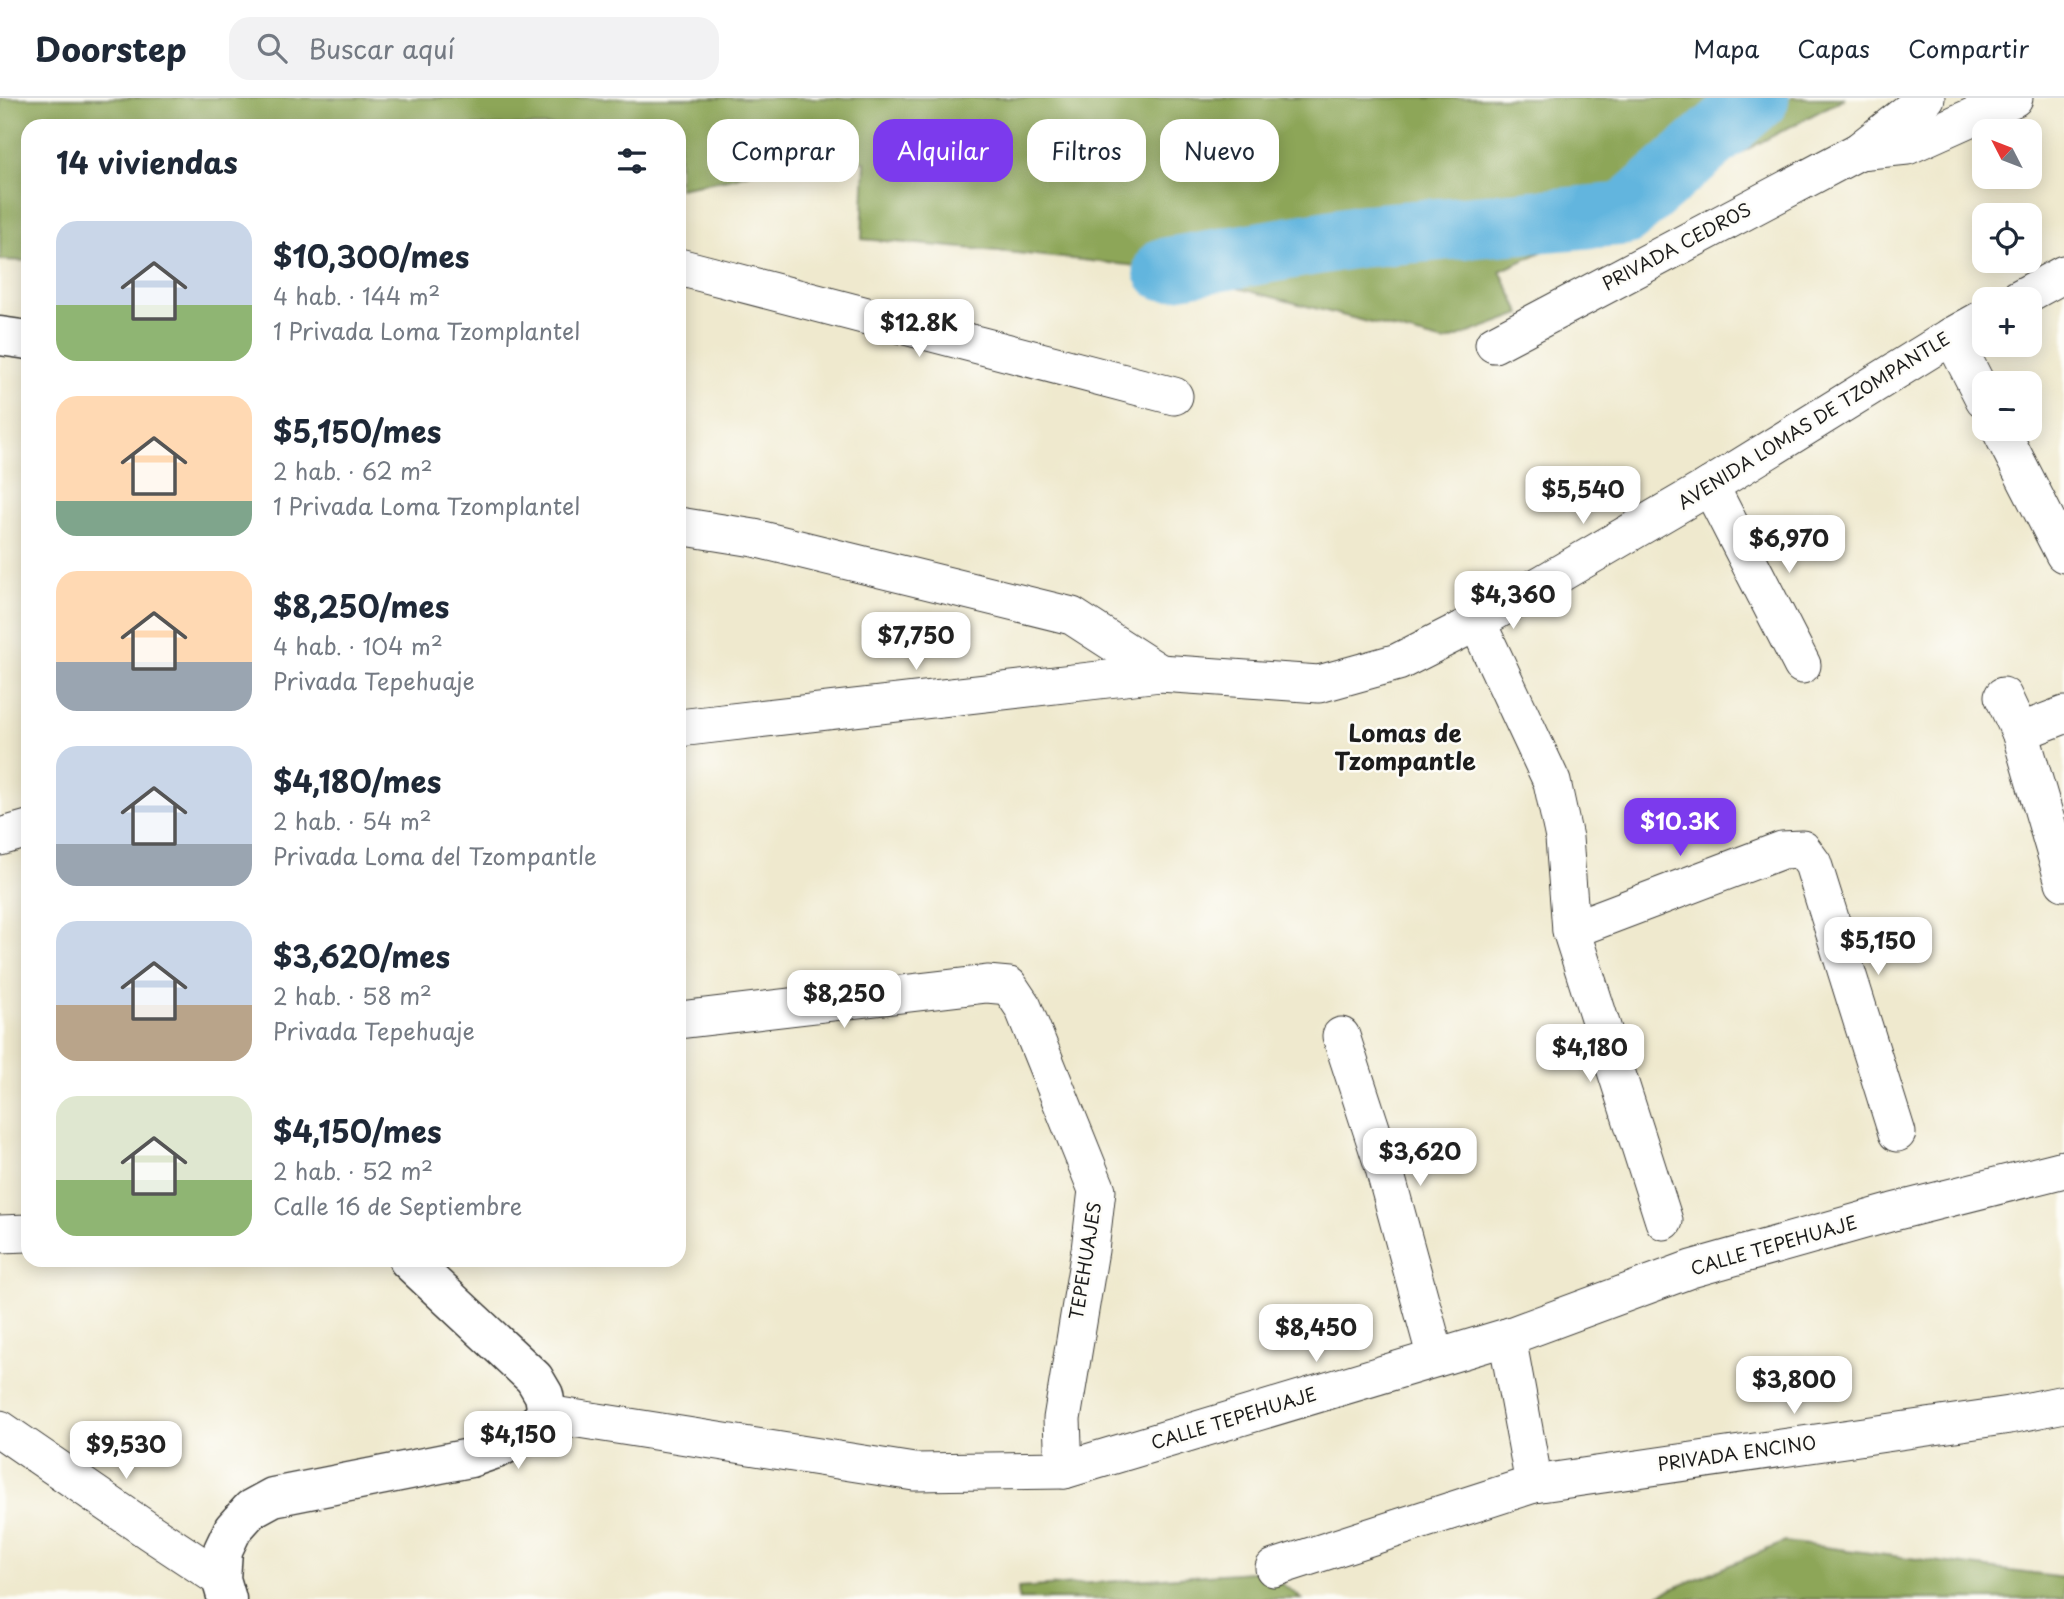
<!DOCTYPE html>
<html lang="es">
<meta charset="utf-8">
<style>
:root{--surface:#fff;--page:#f2f2f3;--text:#1f2937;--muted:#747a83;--line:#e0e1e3;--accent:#7c3aed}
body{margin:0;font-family:"Playpen Sans",sans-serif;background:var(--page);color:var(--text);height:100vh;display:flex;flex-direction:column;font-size:26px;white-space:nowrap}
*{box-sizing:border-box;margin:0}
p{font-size:23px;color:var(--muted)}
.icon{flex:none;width:38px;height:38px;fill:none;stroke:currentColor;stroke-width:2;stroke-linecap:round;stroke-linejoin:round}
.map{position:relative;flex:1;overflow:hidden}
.sheet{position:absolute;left:21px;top:21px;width:665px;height:1148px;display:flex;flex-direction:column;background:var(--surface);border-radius:21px;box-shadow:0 4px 18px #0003}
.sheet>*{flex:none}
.guide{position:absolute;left:707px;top:21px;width:665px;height:63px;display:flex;gap:14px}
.needle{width:46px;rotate:312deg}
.fabs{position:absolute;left:1972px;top:21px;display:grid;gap:14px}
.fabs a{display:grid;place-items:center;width:70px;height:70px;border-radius:14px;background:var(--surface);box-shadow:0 4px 18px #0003;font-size:35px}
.price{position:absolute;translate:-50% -60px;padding:0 16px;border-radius:14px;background:#fff;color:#222;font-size:23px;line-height:46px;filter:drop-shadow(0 2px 4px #0008)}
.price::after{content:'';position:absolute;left:50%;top:42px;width:21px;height:16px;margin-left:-10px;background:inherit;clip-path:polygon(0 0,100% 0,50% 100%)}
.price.current{background:var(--accent);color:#fff}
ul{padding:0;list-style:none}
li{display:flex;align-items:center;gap:21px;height:175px;padding:0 35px}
li span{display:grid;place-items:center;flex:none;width:196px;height:140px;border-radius:21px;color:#555}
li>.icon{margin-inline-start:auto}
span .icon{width:84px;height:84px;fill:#fffc;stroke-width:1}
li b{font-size:30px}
h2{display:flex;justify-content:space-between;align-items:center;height:84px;padding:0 35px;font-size:30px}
.pill{padding:0 24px;border-radius:21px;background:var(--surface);box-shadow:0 4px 18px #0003;font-size:24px;line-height:63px}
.pill.current{background:var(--accent);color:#fff}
header{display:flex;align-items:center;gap:42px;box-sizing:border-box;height:98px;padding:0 35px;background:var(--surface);border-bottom:2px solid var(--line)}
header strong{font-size:33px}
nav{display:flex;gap:38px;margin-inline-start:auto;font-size:24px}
.search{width:490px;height:63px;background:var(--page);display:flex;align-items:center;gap:18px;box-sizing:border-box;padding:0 24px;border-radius:21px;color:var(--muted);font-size:26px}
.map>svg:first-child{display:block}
</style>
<header>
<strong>Doorstep</strong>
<div class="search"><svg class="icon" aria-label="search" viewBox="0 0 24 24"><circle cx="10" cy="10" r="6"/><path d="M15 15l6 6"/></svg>Buscar aquí</div>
<nav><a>Mapa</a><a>Capas</a><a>Compartir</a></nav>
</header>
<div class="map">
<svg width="2064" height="1501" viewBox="0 0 2064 1501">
<rect width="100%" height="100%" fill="#fdfcf7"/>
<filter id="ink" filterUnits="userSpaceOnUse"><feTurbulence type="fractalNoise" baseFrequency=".0143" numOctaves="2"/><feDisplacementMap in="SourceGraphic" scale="14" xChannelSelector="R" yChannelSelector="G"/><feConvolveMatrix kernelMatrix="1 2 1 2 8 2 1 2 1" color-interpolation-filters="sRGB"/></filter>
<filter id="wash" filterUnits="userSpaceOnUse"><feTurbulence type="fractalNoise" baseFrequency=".00686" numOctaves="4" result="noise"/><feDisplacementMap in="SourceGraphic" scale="28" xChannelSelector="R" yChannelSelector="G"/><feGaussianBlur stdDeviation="1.57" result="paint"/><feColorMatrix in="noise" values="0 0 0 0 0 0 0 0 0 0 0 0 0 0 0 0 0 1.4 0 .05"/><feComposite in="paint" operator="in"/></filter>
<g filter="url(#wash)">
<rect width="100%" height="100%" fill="#efe9ce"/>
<g fill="#8da658" stroke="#54613a" stroke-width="2">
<polygon points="0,0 1845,0 1624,116 1500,173 1521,216 1444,244 1165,171 997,153 862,141 865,63 808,55 733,80 679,90 679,28 28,28 28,163 0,162"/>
<polygon points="1785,1444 2064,1480 2064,1501 1648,1501"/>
<polygon points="1265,1473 1302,1501 1019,1501 1018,1490"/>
</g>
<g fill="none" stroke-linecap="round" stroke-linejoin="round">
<polyline stroke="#62b5de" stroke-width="63" points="1165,171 1361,138 1624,116 1758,0"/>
</g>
</g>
<g filter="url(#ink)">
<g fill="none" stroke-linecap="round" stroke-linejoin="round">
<defs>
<g id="minor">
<polyline points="1859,53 1907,48 2014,0"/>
<polyline points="679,169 1174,298"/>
<polyline points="2018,201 2064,176"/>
<polyline points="1952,238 1984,301"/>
<polyline points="1494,246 1859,53 1926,0"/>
<polyline points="2000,331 2064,456"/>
<polyline points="1710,388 1802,567"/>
<polyline points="679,428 754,440 1072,518 1160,575"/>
<polyline points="1477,524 1552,684 1564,740 1571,832 1664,1123"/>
<polyline points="2003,598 2020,634 2064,784"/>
<polyline points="679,630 1160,575 1319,586 1398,564 1477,524 1710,388 1952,238 1984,220"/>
<polyline points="2020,634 2064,617"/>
<polyline points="0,739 28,731"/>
<polyline points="1571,832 1782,752 1802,751 1813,766 1897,1035"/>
<polyline points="679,922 987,886 1009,888 1023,909 1097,1092 1090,1152 1062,1321 1064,1372"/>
<polyline points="1341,938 1384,1070 1436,1260"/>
<polyline points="0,1136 28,1135"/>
<polyline points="1507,1239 1534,1386"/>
<polyline points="547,1316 914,1374 1064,1372 1507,1239 1691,1171 1893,1114 2064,1071"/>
<polyline points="0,1331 150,1434 221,1481"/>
<polyline points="1274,1470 1534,1386 2010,1317 2064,1306"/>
</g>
<g id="tertiary">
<polyline points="0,238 28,242"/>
<polyline points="227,1501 221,1481 223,1452 233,1431 251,1411 273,1399 470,1360 499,1350 526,1335 547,1316 544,1297 534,1280 408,1162"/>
</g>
</defs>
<use href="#minor" stroke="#3c3b37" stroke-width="39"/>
<use href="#tertiary" stroke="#3c3b37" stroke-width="41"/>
<use href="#minor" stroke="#fff" stroke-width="37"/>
<use href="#tertiary" stroke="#fff" stroke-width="38"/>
</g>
</g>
<g text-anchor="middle" stroke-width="5" stroke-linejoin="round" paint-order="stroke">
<g font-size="18" fill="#1c1c1c" stroke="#fdfcf7">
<text transform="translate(1677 149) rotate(-28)" y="6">PRIVADA CEDROS</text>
<text transform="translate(1814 323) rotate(-32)" y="6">AVENIDA LOMAS DE TZOMPANTLE</text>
<text transform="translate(1774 1148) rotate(-16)" y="6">CALLE TEPEHUAJE</text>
<text transform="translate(1086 1163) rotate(-81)" y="6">TEPEHUAJES</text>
<text transform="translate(1234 1321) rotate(-17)" y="6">CALLE TEPEHUAJE</text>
<text transform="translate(1737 1356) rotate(-8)" y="6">PRIVADA ENCINO</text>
</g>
<g font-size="24" font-weight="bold" fill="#1c1c1c" stroke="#fdfcf7">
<text x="1405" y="644">Lomas de<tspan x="1405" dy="28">Tzompantle</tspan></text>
</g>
</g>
</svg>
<div class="fabs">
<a><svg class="needle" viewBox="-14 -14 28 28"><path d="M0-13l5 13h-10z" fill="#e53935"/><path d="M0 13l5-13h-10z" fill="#747a83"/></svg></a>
<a><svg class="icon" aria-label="locate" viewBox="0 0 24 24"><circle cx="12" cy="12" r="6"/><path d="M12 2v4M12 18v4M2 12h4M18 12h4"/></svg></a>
<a>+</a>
<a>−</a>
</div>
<b class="price" style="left:919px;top:261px">$12.8K</b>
<b class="price" style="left:1583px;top:428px">$5,540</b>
<b class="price" style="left:1789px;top:477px">$6,970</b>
<b class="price" style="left:1513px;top:533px">$4,360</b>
<b class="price" style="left:916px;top:574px">$7,750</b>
<b class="price current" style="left:1680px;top:760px">$10.3K</b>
<b class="price" style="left:1878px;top:879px">$5,150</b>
<b class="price" style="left:844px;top:932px">$8,250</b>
<b class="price" style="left:1590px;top:986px">$4,180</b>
<b class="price" style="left:1420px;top:1090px">$3,620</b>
<b class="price" style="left:1316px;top:1266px">$8,450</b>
<b class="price" style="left:1794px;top:1318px">$3,800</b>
<b class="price" style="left:518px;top:1373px">$4,150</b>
<b class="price" style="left:126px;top:1383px">$9,530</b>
<div class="guide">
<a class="pill">Comprar</a>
<a class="pill current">Alquilar</a>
<a class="pill">Filtros</a>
<a class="pill">Nuevo</a>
</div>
<section class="sheet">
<h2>14 viviendas<svg class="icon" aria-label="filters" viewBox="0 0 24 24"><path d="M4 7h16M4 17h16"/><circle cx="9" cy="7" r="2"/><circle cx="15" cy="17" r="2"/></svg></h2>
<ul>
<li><span style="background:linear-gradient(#c9d6e8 60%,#8fb573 0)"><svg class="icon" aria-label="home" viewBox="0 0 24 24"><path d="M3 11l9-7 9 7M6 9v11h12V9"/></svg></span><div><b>$10,300/mes</b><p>4 hab. · 144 m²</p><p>1 Privada Loma Tzomplantel</p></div></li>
<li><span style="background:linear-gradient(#ffd9b3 75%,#7fa58c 0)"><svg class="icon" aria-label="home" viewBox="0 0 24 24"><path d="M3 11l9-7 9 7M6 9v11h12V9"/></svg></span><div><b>$5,150/mes</b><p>2 hab. · 62 m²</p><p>1 Privada Loma Tzomplantel</p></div></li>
<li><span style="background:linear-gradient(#ffd9b3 65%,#9aa5b1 0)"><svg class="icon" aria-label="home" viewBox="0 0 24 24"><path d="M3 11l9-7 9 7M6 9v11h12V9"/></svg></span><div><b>$8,250/mes</b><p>4 hab. · 104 m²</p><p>Privada Tepehuaje</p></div></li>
<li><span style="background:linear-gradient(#c9d6e8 70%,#9aa5b1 0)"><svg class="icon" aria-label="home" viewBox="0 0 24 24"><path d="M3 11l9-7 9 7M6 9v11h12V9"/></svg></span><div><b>$4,180/mes</b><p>2 hab. · 54 m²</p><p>Privada Loma del Tzompantle</p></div></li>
<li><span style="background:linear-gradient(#c9d6e8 60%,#b9a48a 0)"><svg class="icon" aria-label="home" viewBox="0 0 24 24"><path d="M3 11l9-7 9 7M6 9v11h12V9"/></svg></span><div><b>$3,620/mes</b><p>2 hab. · 58 m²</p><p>Privada Tepehuaje</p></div></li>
<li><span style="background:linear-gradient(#dfe7d0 60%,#8fb573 0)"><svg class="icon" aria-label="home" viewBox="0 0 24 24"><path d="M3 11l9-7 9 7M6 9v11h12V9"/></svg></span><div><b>$4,150/mes</b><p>2 hab. · 52 m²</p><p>Calle 16 de Septiembre</p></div></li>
</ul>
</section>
</div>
